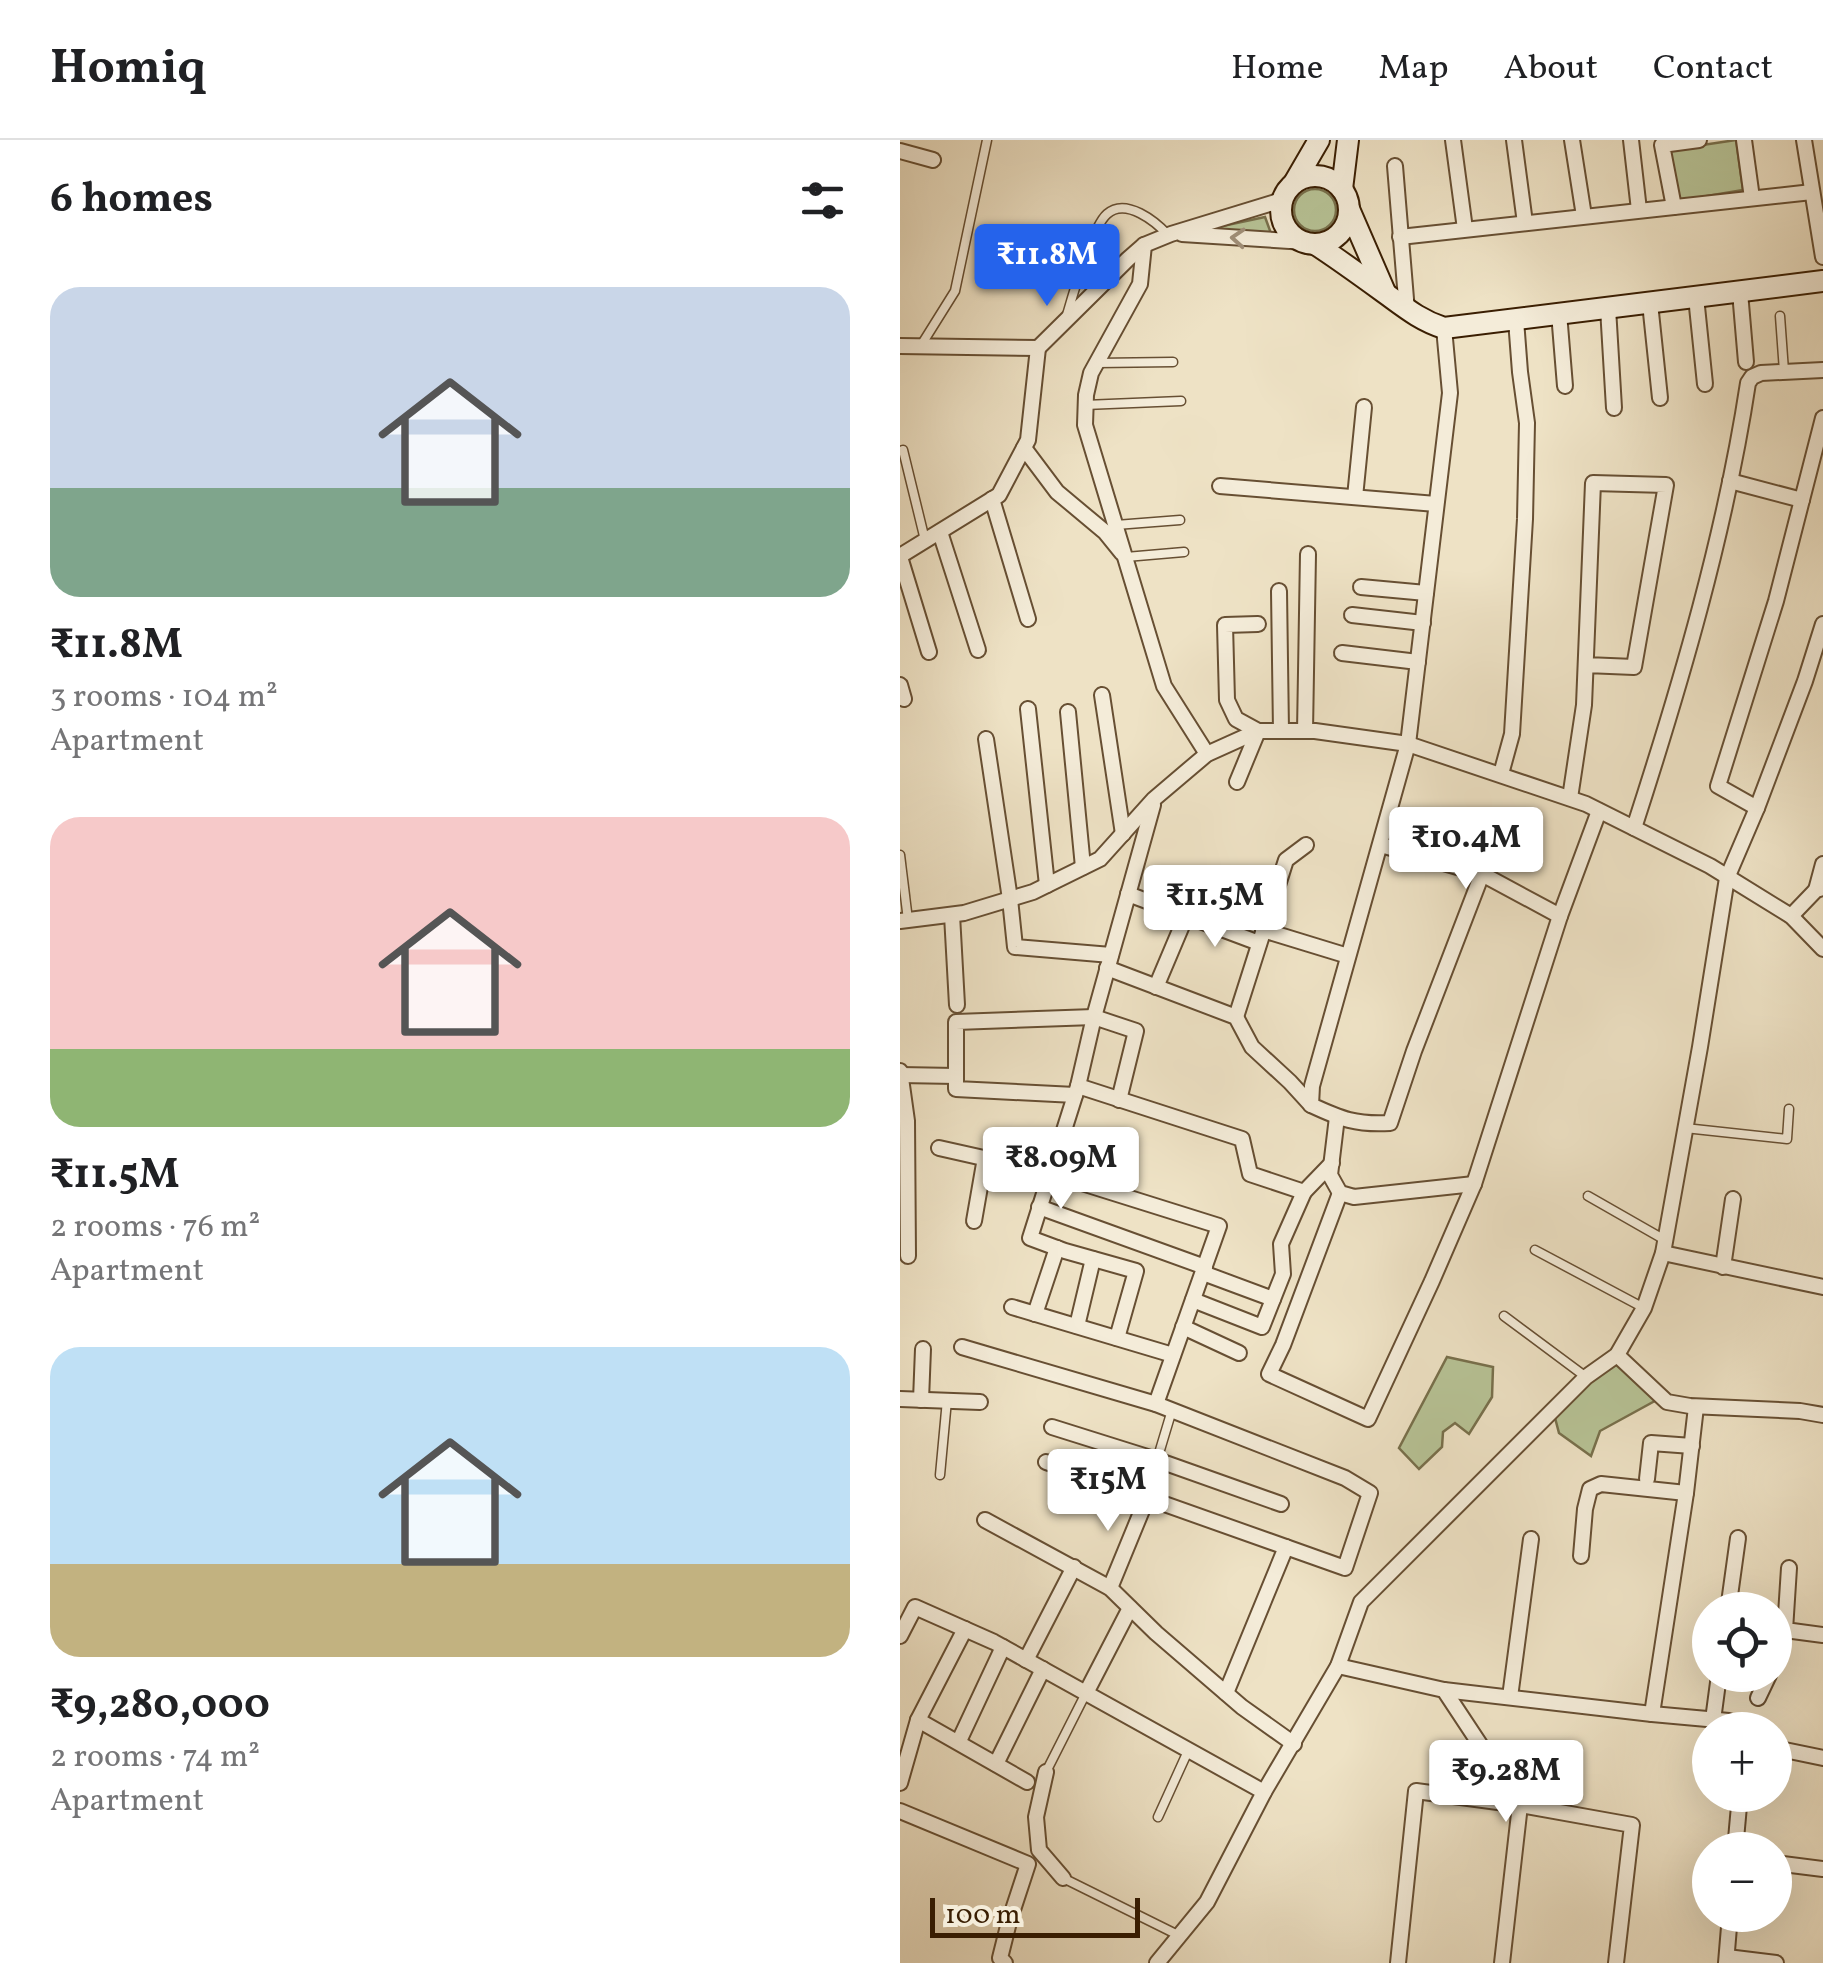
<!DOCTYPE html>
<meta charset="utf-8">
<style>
:root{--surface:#fff;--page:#f6f6f6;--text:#202124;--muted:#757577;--line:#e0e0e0;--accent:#2563eb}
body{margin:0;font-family:Vollkorn,serif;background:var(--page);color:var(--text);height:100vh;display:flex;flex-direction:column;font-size:38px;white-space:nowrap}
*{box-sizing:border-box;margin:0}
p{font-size:32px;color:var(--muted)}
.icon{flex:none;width:55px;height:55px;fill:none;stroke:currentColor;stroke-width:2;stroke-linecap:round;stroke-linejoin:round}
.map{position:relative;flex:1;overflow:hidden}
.details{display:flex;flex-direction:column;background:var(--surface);width:900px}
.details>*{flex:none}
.controls{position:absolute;left:792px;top:1452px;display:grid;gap:20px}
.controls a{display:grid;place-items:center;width:100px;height:100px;border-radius:50%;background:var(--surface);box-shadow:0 10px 40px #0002;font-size:50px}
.scale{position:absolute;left:30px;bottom:25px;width:210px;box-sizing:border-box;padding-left:10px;border:5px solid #3a1e02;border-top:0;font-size:28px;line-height:35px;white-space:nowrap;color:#3a1e02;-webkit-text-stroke:8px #f4ecd9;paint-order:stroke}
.price{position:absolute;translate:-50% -85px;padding:0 22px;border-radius:10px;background:#fff;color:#222;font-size:32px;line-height:65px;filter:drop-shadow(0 2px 5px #0008)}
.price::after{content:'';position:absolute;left:50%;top:60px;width:30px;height:22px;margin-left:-15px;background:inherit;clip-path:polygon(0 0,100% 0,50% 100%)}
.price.selected{background:var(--accent);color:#fff}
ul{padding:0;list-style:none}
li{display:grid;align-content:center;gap:20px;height:530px;padding:0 50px}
li span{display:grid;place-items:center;height:310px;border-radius:30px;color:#555}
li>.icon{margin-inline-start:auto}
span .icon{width:180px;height:180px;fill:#fffc;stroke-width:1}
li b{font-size:42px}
h2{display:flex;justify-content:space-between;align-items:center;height:120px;padding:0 50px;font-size:42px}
header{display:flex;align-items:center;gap:60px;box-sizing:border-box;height:140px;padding:0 50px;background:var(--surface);border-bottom:2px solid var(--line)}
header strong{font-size:48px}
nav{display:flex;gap:55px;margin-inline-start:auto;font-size:35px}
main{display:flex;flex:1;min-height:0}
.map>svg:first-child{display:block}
</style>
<header>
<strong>Homiq</strong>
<nav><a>Home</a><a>Map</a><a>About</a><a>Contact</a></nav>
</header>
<main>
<section class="details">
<h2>6 homes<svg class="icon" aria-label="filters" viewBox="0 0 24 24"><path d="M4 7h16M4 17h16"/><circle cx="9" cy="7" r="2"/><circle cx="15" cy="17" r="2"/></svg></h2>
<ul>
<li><span style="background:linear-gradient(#c9d6e8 65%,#7fa58c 0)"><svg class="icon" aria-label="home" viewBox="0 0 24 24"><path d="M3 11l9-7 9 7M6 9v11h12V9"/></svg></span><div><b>₹11.8M</b><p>3 rooms · 104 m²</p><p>Apartment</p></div></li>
<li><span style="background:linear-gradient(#f6c9c9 75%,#8fb573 0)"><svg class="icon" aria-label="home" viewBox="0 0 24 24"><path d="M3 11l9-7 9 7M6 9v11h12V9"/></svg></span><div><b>₹11.5M</b><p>2 rooms · 76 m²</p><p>Apartment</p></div></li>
<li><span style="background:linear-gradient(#bfe0f5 70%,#c2b280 0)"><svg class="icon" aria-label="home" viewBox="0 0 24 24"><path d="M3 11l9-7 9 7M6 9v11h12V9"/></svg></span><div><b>₹9,280,000</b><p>2 rooms · 74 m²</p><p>Apartment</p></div></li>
</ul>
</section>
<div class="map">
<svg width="923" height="1823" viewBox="0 0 923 1823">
<rect width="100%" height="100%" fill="#eee2c5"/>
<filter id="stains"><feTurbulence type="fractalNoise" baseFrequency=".002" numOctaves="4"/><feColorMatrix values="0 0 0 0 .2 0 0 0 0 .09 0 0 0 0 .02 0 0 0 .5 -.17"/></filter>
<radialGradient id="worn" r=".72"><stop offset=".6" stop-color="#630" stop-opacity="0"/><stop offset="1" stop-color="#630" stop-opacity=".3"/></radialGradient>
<g fill="#b7c396" stroke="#78704c" stroke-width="2.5">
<polygon points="836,0 843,50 777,61 769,10"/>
<circle cx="415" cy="70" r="21"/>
<polygon points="365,77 372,96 299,91"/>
<polygon points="547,1217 593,1227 592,1257 569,1294 555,1283 543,1292 542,1307 519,1329 499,1308"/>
<polygon points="717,1219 762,1257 700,1291 691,1316 659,1293 654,1274"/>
</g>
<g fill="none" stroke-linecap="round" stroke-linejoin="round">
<defs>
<g id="lane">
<path d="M167 175C173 154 192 87 207 74 226 57 256 82 268 95"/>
<polyline points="880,176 884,231"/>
<polyline points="20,207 55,151 87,0"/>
<polyline points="197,223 273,222"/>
<polyline points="185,265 281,261"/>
<polyline points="3,310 25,400"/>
<polyline points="216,385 280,380"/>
<polyline points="226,417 284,412"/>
<polyline points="0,715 8,780"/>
<polyline points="785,988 887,999 889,969"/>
<polyline points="688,1056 765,1100"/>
<polyline points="635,1110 744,1168"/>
<polyline points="604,1176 686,1237"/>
<polyline points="257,1320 272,1270"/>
<polyline points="40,1335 47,1260"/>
<polyline points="146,1632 186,1553"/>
<polyline points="258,1677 288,1611"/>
<polyline points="163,1738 280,1796"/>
</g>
<g id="street">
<polyline points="553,0 565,89"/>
<polyline points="614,0 625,83"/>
<polyline points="672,0 684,76"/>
<polyline points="731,0 739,70"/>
<polyline points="844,0 852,58"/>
<polyline points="904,0 923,117"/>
<polyline points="0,11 33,20"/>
<polyline points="495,26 507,171"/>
<polyline points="774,67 762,5 799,0"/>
<polyline points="282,94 405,102"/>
<polyline points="500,97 912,52"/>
<polyline points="244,105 240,144 191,233 186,255 185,285 264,546 307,614"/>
<polyline points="840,152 846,222"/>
<polyline points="796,157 805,244"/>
<polyline points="750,163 760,258"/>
<polyline points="708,168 714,268"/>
<polyline points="659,173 665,246"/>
<path d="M544 188 550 253 508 604 412 946 411 965C441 979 456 985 490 983L514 911 582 734"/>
<polyline points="0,206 138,208 228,119 244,105 271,94 382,60"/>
<polyline points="124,308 157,352 205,392 222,413"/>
<polyline points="830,341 902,360"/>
<polyline points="320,346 536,364"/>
<polyline points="455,357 464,267"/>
<polyline points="92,359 128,479"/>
<polyline points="40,392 78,510"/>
<polyline points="0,416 99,355 128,300 138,208"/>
<polyline points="0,417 29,512"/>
<polyline points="461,447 526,453"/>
<polyline points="379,451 381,591"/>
<polyline points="452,475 523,483"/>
<polyline points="442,513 518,522"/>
<polyline points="0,545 4,559"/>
<polyline points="202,555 223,694"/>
<polyline points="128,569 147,745"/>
<polyline points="168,572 183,727"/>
<polyline points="405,591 408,414"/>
<polyline points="86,599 110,759 115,807 211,815"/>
<polyline points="601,634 612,594 625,379 627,283 620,232 616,180"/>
<polyline points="337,642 358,591 336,579 327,560 325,485 358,484"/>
<polyline points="670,658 684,565 693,343 766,345 734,527 686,525"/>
<polyline points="857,668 818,646 876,461 923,278"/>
<path d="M734 688C781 543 825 394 848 243L852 237 861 233 923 230"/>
<polyline points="481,705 582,734 660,776"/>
<polyline points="916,750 923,724"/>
<polyline points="228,754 359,803"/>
<polyline points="52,775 57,865"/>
<polyline points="891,776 916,750 923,748"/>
<polyline points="0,781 64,773 133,752 200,719 254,659 307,614 358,591 415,591 508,604 686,664 810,726 891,776 923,809"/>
<polyline points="363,790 448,816"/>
<polyline points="207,828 336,877 352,907 390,942 411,965"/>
<polyline points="256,847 286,776"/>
<polyline points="336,877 386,720 406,705"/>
<polyline points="0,931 7,981 8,1116"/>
<polyline points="0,935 56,936"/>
<polyline points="178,946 342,999 350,1034 404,1052 432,1023"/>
<polyline points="175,955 56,949 56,882 194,877 236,891 219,960"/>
<polyline points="437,977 430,1035 440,1053 454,1057 574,1044"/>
<polyline points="39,1008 150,1033 319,1086 256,1264"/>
<polyline points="440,1053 383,1205 369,1234 468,1279 532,1141 574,1044 660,776 699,671"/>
<polyline points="139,1067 305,1127"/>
<polyline points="74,1081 85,1018"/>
<polyline points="763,1113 923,1147"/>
<polyline points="823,1127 833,1059"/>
<polyline points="303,1133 373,1159"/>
<polyline points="293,1160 362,1187 383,1134 381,1104 404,1052"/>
<polyline points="112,1167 273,1215"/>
<polyline points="135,1174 157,1108"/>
<polyline points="177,1186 193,1119"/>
<polyline points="283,1187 339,1213"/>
<polyline points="217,1198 236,1131 165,1111 130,1098 178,946 194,877 253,665"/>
<polyline points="62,1207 256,1264 445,1338 470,1353 445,1428 146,1322"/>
<polyline points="717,1215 767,1262 790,1266 900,1271 923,1275"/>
<polyline points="0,1259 80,1262"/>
<polyline points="21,1260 23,1209"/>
<polyline points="152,1287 257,1320 381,1364"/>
<polyline points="747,1339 751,1303 792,1306"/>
<polyline points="85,1380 210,1448 256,1493 342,1567 394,1604"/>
<polyline points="681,1416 685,1369 690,1349 701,1344 786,1353"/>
<polyline points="889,1428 885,1490 923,1495"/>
<polyline points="210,1448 247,1358 257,1320"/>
<polyline points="828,1470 838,1398"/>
<polyline points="0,1496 15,1467 94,1502 364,1652"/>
<polyline points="126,1520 174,1427"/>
<polyline points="875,1521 885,1490"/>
<polyline points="438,1526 544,1550 620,1665 602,1823"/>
<polyline points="544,1550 752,1574 829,1581 836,1590"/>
<polyline points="186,1553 230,1468"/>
<polyline points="326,1553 386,1407"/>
<polyline points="610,1557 631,1399"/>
<polyline points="858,1558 869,1535"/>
<polyline points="752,1574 786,1353 796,1267"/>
<polyline points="18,1580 127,1642"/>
<polyline points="813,1580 819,1535"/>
<polyline points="59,1601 103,1507"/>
<polyline points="875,1608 923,1618"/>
<polyline points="96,1624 143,1529"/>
<polyline points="146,1632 136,1677 139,1710 163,1738"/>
<polyline points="0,1643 18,1580 65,1489"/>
<polyline points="0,1671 128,1724 109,1782 100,1818 105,1823"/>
<polyline points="835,1710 840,1655"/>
<polyline points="875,1723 923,1729"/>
<polyline points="827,1817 876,1823"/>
<polyline points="257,1823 307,1762 364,1652 438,1526 461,1462 686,1237 717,1215 744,1168 763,1113 800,907 827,738 857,668 905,541 923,484"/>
<polyline points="498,1823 516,1651 620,1665 732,1685 716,1823"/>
<polyline points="826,1823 830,1775"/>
</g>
<g id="secondary">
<circle cx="415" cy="70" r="34"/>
<polyline points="394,43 419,0"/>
<polyline points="442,49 448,0"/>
<polyline points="449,69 485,152"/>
<path d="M415 104C438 119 460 135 482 151 503 166 519 180 544 188L923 141"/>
</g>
</defs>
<use href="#lane" stroke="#674f33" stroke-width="11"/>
<use href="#street" stroke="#674f33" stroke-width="18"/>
<use href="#secondary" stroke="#3a1e02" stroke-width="24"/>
<use href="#lane" stroke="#f4ecd9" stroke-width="8"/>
<use href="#street" stroke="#f4ecd9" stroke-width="14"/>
<use href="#secondary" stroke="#f4ecd9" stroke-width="20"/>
</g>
<defs><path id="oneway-chevron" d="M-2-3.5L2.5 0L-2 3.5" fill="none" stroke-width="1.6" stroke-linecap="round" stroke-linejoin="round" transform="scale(2.5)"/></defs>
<use stroke="#a08f78" href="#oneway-chevron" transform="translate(338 98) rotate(-176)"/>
<rect width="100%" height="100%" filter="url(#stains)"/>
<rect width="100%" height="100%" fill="url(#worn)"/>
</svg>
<div class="controls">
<a><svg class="icon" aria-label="locate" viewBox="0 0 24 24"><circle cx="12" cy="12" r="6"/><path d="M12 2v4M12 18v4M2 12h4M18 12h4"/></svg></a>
<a>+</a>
<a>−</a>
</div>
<div class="scale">100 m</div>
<b class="price selected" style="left:147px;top:169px">₹11.8M</b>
<b class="price" style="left:566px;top:752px">₹10.4M</b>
<b class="price" style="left:315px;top:810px">₹11.5M</b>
<b class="price" style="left:161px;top:1072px">₹8.09M</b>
<b class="price" style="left:208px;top:1394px">₹15M</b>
<b class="price" style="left:606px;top:1685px">₹9.28M</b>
</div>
</main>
